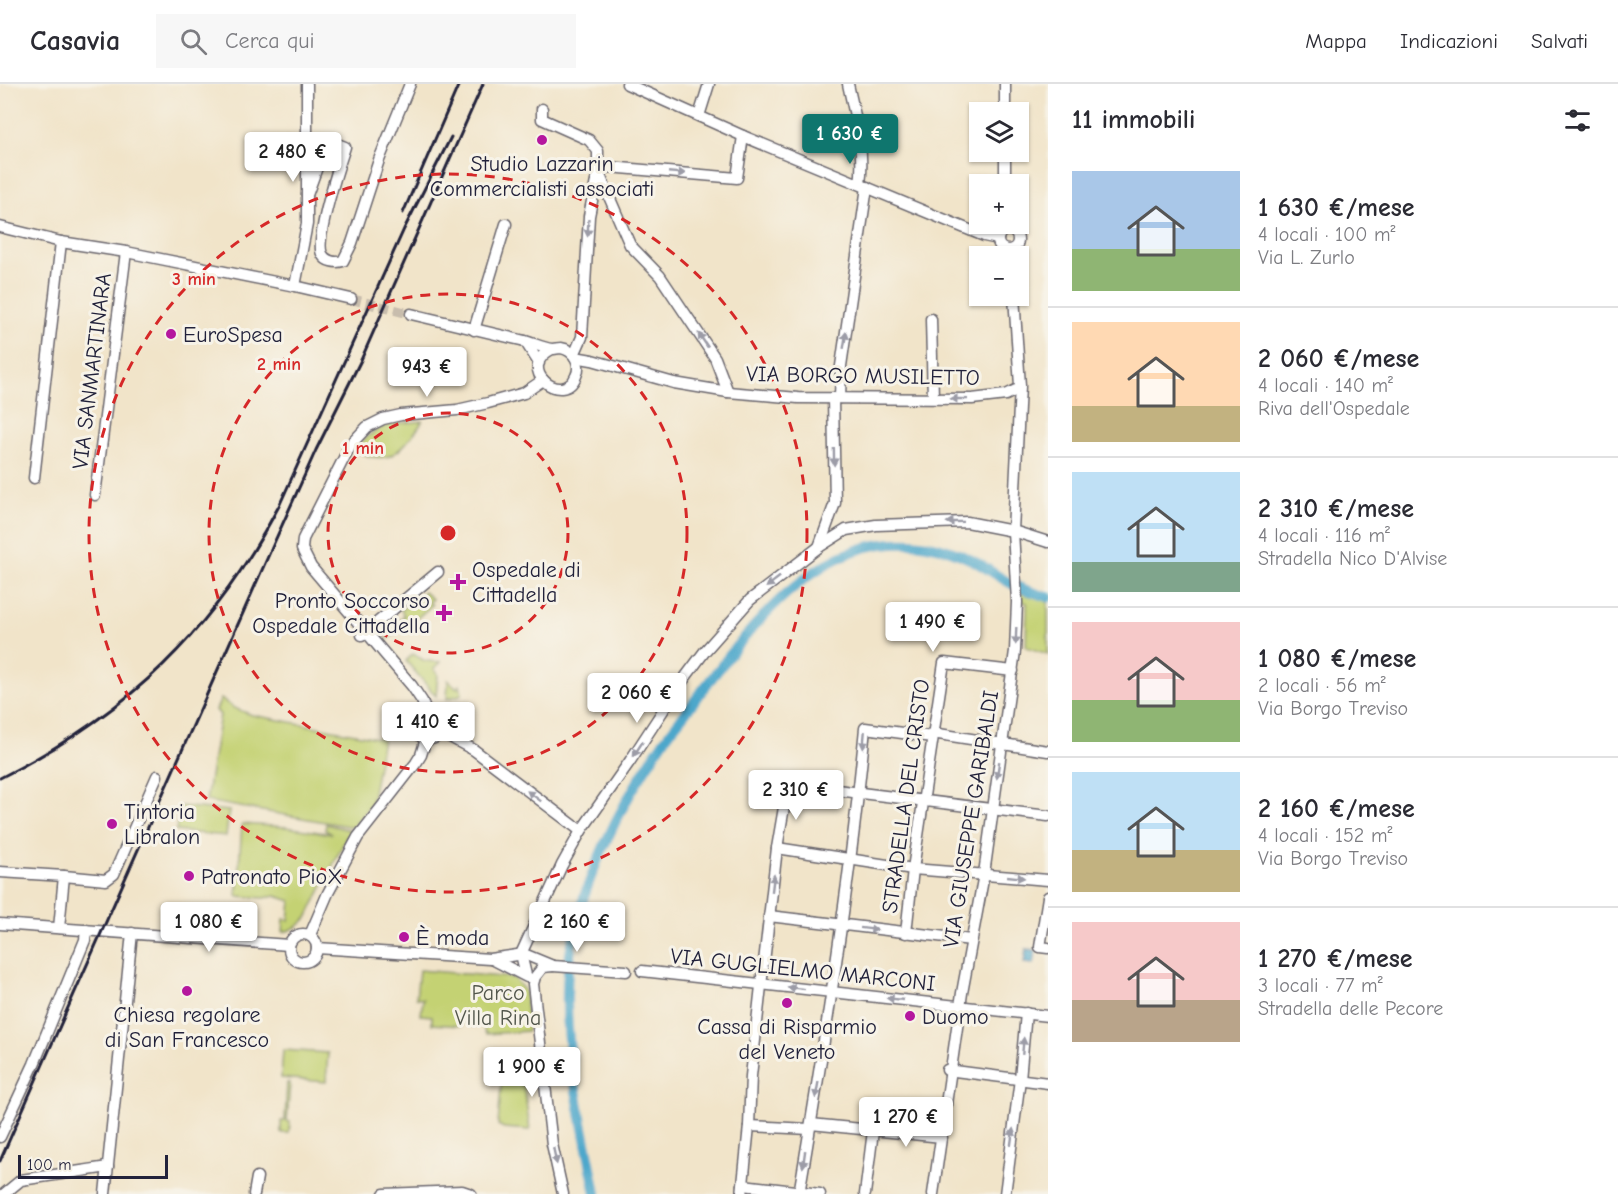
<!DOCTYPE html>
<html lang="it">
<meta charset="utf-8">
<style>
:root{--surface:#fff;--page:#f7f7f7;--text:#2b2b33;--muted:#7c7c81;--line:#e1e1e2;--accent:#0f766e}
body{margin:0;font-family:"Comic Neue",sans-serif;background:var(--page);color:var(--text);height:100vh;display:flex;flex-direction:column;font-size:22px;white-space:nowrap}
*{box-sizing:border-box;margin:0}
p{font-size:20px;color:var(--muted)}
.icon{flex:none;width:33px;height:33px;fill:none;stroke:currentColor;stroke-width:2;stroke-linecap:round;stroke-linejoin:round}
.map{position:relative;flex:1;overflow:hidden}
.side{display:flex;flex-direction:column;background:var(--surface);width:570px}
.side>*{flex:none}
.buttons{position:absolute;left:969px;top:18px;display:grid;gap:12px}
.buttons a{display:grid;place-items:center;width:60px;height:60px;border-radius:0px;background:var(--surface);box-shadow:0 2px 4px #0004;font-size:30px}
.scale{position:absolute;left:18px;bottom:15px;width:150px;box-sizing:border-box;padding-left:6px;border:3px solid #22223b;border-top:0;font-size:16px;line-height:21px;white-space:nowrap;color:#22223b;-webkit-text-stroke:4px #f7f3e8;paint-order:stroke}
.price{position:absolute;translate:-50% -51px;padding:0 14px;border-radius:6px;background:#fff;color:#222;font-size:20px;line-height:39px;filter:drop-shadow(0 2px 3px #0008)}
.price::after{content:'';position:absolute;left:50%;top:36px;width:18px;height:14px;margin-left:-9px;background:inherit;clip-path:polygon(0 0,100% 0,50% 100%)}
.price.current{background:var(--accent);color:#fff}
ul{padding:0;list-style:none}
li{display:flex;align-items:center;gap:18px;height:150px;padding:0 24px}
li+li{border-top:2px solid var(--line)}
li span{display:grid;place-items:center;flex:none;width:168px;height:120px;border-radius:0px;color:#555}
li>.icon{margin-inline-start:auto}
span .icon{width:72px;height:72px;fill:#fffc;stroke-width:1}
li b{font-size:26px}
h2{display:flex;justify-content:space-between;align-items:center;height:72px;padding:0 24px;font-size:26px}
header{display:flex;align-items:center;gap:36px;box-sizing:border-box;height:84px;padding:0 30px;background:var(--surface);border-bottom:2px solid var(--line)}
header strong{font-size:28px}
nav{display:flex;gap:33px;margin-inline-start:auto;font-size:21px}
.search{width:420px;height:54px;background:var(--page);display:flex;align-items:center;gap:15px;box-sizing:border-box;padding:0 21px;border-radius:0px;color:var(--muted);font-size:22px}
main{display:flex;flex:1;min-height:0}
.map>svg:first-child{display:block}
</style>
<header>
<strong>Casavia</strong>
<div class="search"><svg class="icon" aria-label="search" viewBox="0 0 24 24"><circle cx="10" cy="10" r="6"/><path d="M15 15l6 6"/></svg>Cerca qui</div>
<nav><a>Mappa</a><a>Indicazioni</a><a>Salvati</a></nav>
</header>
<main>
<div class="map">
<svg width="1048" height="1110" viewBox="0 0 1048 1110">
<rect width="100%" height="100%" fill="#f7f3e8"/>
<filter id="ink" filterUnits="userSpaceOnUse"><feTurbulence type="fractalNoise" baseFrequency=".0167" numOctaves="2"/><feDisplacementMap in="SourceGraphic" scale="12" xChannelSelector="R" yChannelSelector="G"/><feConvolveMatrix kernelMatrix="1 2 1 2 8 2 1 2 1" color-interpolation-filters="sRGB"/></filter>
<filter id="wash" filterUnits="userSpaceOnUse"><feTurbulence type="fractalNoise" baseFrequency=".008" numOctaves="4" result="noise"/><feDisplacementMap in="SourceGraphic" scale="24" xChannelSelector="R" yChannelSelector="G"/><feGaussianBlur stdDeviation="1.35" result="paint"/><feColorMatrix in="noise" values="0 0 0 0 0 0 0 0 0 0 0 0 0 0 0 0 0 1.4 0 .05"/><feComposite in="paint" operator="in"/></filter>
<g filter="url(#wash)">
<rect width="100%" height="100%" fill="#f1e4c9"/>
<g fill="#c4d273" stroke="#737a57" stroke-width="1.5">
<path d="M422 337C420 344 415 347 411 353 395 374 383 379 357 368 358 356 377 345 388 341 398 338 411 339 422 337Z"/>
<polygon points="424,508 432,515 429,518 432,521 406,544 404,542 388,555 382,548 395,534 398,537 404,532 401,526"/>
<polygon points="1020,509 1048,517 1048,570 1026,563 1027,519 1020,517"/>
<polygon points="413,570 425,577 441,578 434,585 438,590 436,612 406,577"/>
<polygon points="448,596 457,604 460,601 462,609 460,611 447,615"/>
<polygon points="221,615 234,624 252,631 383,655 371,720 353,743 206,717 220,631 216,626"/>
<polygon points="179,722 229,727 226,752 176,747"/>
<path d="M242 740 286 743 332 750 325 746 326 740 350 746 307 834C300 841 294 846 283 848L284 835 289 836 291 817 276 812 264 814 237 812Z"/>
<polygon points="419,886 514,894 525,907 528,947 486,950 482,942 471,942 469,939 462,938 461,942 432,940 432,932 421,931 423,915 416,914"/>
<polygon points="283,966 328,969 326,998 281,994"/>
<polygon points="502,990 513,991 524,1003 530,1046 504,1044 498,1041"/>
<polygon points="287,999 290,999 287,1037 290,1038 289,1049 281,1049 281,1037 285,1037"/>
</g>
<polygon fill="#4ea7cb" stroke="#386483" stroke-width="1.5" points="1026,865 1036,866 1034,880 1024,879"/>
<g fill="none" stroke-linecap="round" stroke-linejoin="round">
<path stroke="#4ea7cb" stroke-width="10" d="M596 1110C582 1033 560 956 569 877 579 802 620 720 663 658 674 642 687 628 698 612 745 551 808 464 892 459 922 457 953 465 979 480 990 486 1000 494 1012 500 1023 506 1036 509 1048 513"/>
</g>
</g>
<g filter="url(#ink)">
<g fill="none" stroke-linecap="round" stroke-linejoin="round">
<polyline stroke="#c8bdad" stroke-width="10" stroke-dasharray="10 5" stroke-linecap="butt" points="351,215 411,230"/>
<defs>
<g id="minor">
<polyline points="627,0 743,52 984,152 998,155"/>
<path d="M848 0C855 33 865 67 860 100"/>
<polyline points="1005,0 1005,28"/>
<polyline points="542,25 542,35 589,56 598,67 598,87 589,132 582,253 574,271"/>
<polyline points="699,32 709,0"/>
<polyline points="598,87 630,161 660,192 715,274 728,308"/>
<polyline points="598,87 609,83 737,94 743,52"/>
<polyline points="1005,100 1005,68"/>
<path d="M307 111 327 56 345 63C339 81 315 155 322 170 326 178 336 179 343 177L352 159 379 76 410 0"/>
<polyline points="0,143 61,158 126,168 295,202 351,215"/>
<circle cx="1008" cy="156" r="10"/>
<polyline points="295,202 307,140 307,0"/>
<polyline points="411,230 525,257"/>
<polyline points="931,235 933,314"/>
<polyline points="474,246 506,140"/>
<polyline points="575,273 592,276 674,299 728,308 798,314 972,315 1006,311 1016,306"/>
<path d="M539 279 525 257C533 259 543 264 552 265 555 265 558 264 561 264 574 266 582 280 576 292 563 324 514 284 552 265"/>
<polyline points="840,314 841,282 867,103"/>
<polyline points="34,394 61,158"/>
<polyline points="95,411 126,168"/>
<polyline points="819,463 835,419 833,314"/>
<polyline points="362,551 438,488"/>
<polyline points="426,627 422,617 412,602 311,483 302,465 303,455 351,360 367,343 383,335 401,331 457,326 488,319 524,309 543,296"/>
<circle cx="429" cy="641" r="14"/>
<polyline points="441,648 474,666 581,747"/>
<polyline points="932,649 1048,667"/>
<polyline points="777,764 913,785 1048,796"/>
<polyline points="0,788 64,792"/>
<polyline points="1048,813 1040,863 1048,864"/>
<polyline points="769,832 971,856"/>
<polyline points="0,840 289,861"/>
<polyline points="59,844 64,792 106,796 114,790 157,692"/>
<polyline points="906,849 913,785 944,579 1013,587"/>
<circle cx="303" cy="864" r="14"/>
<polyline points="310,851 328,809 358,753 416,679 421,671 426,655"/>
<polyline points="317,864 490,875 524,870 553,882 626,887"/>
<polyline points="492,875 527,893"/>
<polyline points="764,878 777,764 788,700 1048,732"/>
<polyline points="553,882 543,883 535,893 533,900 552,1060 563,1110"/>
<polyline points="642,887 1048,932"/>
<polyline points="526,891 521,870 562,781 581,747 630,677 681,599 705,567 750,516 819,463 846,446 876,441 967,438 1013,447 1048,458"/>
<polyline points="947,986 1048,999"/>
<polyline points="811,1040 942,1053"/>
<polyline points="749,1042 809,1045"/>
<polyline points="0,1053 34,980 85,856 86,846"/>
<polyline points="743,1101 820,1110"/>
<polyline points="4,1110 21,1096 108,1083"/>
<polyline points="105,1110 132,849"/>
<polyline points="254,1110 257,1093"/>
<polyline points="384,1110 462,1107 471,1110"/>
<polyline points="742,1110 749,1042 751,992 763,884"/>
<path d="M799 1110C825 955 850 800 865 644L932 653"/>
<polyline points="865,1110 873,1047"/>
<polyline points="933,1110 962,909 984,790 1015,567 1017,518 1013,447 1020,302 1014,212"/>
<polyline points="1005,1110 1020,995 1026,929"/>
</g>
</defs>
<use href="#minor" stroke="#6a666d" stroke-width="13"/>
<use href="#minor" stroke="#fff" stroke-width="10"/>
<g stroke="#22223b" stroke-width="3">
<polyline points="403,129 459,0"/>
<path d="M0 694C129 629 213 548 280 420L404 145 451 53"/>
<polyline points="0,1077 274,459 316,366 361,276 483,0"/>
</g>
</g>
<defs><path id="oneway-solid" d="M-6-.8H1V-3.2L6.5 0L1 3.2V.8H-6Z" transform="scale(1.5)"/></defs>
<g fill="#9c9ca7">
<use href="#oneway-solid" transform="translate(677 89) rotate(5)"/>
<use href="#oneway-solid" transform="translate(588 144) rotate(93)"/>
<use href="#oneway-solid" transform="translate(703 256) rotate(-124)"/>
<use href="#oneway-solid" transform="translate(845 256) rotate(-81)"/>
<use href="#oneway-solid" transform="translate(959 315) rotate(-179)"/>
<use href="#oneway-solid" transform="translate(834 373) rotate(89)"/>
<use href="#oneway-solid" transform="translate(955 438) rotate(179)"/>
<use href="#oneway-solid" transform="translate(773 498) rotate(142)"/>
<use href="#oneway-solid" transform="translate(1016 552) rotate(92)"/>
<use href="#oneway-solid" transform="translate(864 656) rotate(95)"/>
<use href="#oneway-solid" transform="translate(638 665) rotate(123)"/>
<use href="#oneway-solid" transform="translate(998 686) rotate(98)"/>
<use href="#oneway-solid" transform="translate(534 712) rotate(-143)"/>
<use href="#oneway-solid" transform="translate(1016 793) rotate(6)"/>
<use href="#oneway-solid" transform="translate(773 799) rotate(-83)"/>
<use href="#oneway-solid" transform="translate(869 845) rotate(7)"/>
<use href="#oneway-solid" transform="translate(796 904) rotate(-173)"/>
<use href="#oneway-solid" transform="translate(895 915) rotate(-174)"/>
<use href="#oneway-solid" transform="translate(1023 962) rotate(-85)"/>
<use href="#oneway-solid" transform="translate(817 1006) rotate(100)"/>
<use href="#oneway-solid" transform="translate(1012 1053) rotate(-82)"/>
<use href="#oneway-solid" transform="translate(555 1072) rotate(78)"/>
<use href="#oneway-solid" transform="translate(804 1075) rotate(98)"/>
</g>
</g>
<g fill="none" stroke="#d62828" stroke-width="3" stroke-dasharray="10 8">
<circle cx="448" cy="449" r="120"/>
<circle cx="448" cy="449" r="239"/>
<circle cx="448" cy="449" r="359"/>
</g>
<g fill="#b5179e" stroke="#f7f3e8" stroke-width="2">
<circle cx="542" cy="56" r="6"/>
<circle cx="171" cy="250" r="6"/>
<path d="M455 489h6v6h6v6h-6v6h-6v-6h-6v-6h6z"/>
<path d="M441 520h6v6h6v6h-6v6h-6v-6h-6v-6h6z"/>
<circle cx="112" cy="740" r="6"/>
<circle cx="189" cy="792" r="6"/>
<circle cx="404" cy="853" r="6"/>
<circle cx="187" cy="907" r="6"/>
<circle cx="787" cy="919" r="6"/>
<circle cx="910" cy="932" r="6"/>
</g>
<g text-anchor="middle" stroke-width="6" stroke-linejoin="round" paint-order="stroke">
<g font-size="22" fill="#22223b" stroke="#f7f3e8" text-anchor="start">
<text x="542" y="87" text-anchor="middle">Studio Lazzarin<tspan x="542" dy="25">Commercialisti associati</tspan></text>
<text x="183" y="258">EuroSpesa</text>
<text x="472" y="493">Ospedale di<tspan x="472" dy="25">Cittadella</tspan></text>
<text x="430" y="524" text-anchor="end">Pronto Soccorso<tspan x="430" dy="25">Ospedale Cittadella</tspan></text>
<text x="124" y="735">Tintoria<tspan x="124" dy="25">Libralon</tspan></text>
<text x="201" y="800">Patronato PioX</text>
<text x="416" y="861">È moda</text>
<text x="187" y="938" text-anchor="middle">Chiesa regolare<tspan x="187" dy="25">di San Francesco</tspan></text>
<text x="922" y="940">Duomo</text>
<text x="787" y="950" text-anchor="middle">Cassa di Risparmio<tspan x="787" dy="25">del Veneto</tspan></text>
</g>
<g font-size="22" fill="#22223b" stroke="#f7f3e8">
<text transform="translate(91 287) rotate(-83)" y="8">VIA SANMARTINARA</text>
<text transform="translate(863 291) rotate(1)" y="8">VIA BORGO MUSILETTO</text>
<text transform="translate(905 712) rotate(-82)" y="8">STRADELLA DEL CRISTO</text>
<text transform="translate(970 735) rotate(-81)" y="8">VIA GIUSEPPE GARIBALDI</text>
<text transform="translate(803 885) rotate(6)" y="8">VIA GUGLIELMO MARCONI</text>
</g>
<g font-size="22" fill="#53574c" stroke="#f7f3e8">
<text x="498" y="916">Parco<tspan x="498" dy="25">Villa Rina</tspan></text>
</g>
</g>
<circle cx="448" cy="449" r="9" fill="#d62828" stroke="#f7f3e8" stroke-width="3"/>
<g font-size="18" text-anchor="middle" font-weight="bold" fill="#d62828" stroke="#f7f3e8" stroke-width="6" stroke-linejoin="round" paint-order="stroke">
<text x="194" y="201">3 min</text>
<text x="279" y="286">2 min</text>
<text x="363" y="370">1 min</text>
</g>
</svg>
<div class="buttons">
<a><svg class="icon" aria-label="layers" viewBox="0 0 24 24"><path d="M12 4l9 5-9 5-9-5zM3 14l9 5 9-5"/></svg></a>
<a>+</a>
<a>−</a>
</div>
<div class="scale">100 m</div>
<b class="price current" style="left:850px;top:81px">1 630 €</b>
<b class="price" style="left:293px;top:99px">2 480 €</b>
<b class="price" style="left:427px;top:314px">943 €</b>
<b class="price" style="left:933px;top:569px">1 490 €</b>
<b class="price" style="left:637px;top:640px">2 060 €</b>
<b class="price" style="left:428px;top:669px">1 410 €</b>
<b class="price" style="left:796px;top:737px">2 310 €</b>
<b class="price" style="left:209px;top:869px">1 080 €</b>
<b class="price" style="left:577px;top:869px">2 160 €</b>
<b class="price" style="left:532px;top:1014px">1 900 €</b>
<b class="price" style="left:906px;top:1064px">1 270 €</b>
</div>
<section class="side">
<h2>11 immobili<svg class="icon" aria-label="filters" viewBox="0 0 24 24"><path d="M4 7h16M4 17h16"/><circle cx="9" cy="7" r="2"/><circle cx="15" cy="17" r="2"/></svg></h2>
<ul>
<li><span style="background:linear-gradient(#a9c7e8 65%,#8fb573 0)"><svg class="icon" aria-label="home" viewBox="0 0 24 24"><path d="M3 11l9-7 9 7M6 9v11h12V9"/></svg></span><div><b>1 630 €/mese</b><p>4 locali · 100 m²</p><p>Via L. Zurlo</p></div></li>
<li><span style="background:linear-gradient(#ffd9b3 70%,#c2b280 0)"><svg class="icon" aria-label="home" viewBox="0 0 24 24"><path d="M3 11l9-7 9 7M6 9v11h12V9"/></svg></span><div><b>2 060 €/mese</b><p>4 locali · 140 m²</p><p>Riva dell'Ospedale</p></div></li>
<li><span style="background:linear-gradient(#bfe0f5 75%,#7fa58c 0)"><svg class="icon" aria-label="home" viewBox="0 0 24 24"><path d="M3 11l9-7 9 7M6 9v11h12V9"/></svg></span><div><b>2 310 €/mese</b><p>4 locali · 116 m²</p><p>Stradella Nico D'Alvise</p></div></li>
<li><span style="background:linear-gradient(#f6c9c9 65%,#8fb573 0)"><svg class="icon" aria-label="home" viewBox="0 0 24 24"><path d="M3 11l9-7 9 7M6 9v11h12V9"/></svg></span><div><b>1 080 €/mese</b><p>2 locali · 56 m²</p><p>Via Borgo Treviso</p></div></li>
<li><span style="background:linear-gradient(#bfe0f5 65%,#c2b280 0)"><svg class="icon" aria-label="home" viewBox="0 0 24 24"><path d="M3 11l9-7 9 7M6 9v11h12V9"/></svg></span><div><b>2 160 €/mese</b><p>4 locali · 152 m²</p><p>Via Borgo Treviso</p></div></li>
<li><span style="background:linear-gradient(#f6c9c9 65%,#b9a48a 0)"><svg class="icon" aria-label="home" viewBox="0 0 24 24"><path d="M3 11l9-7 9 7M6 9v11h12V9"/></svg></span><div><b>1 270 €/mese</b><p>3 locali · 77 m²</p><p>Stradella delle Pecore</p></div></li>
</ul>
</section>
</main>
